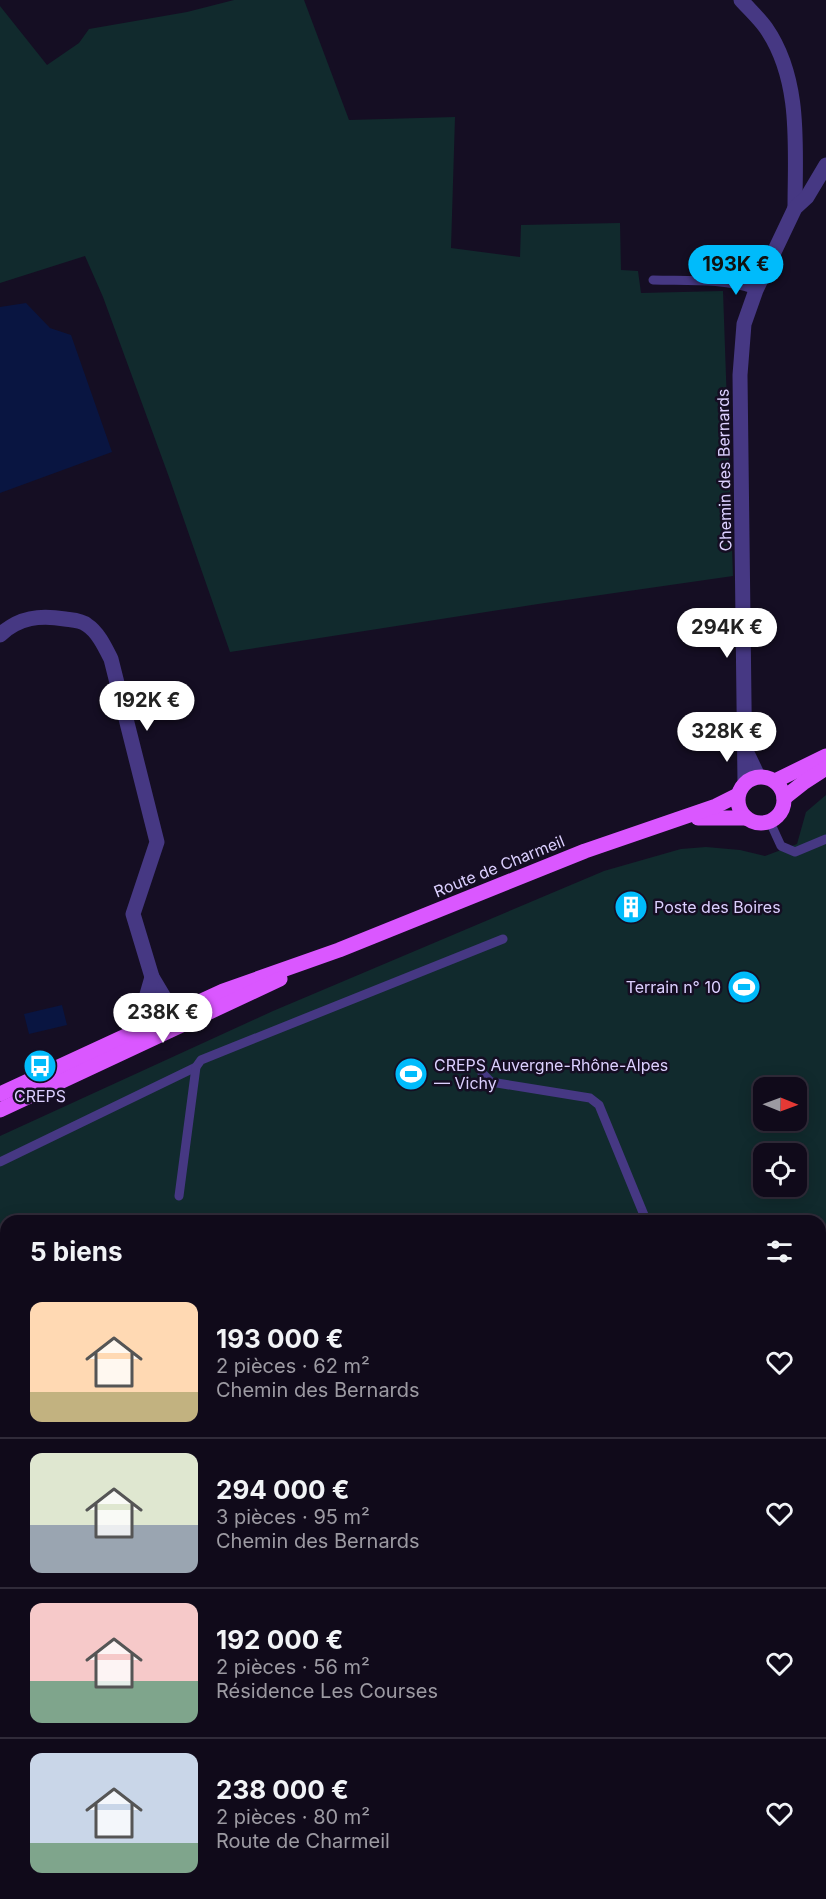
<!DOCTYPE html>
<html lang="fr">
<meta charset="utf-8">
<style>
:root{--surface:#100a1a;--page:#1e1827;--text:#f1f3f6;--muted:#9c9aa2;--line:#302b39;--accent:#00bbfb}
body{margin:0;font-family:Inter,sans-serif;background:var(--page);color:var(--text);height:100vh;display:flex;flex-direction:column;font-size:22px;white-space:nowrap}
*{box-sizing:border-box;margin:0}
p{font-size:20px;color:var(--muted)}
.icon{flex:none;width:33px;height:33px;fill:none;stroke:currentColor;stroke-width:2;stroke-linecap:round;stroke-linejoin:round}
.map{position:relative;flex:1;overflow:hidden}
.panel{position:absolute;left:0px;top:1215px;width:826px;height:684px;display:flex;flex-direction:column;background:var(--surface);border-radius:18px 18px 0 0;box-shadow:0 3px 15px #0003,0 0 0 2px var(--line)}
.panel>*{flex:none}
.needle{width:39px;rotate:91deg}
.tools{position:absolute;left:753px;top:1077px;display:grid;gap:12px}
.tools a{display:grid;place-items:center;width:54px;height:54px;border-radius:12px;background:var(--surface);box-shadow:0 3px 15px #0003,0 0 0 2px var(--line);font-size:30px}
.price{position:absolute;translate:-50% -51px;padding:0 14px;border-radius:21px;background:#fff;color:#222;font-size:20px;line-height:39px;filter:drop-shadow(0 2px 3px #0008)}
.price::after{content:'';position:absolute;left:50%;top:36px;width:18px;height:14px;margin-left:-9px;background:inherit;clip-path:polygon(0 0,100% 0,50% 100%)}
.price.selected{background:var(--accent);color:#111}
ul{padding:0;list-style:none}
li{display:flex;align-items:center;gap:18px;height:150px;padding:0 30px}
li+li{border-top:2px solid var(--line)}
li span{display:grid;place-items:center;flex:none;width:168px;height:120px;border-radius:12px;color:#555}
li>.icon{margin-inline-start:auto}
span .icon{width:72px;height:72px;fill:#fffc;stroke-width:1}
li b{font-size:26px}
h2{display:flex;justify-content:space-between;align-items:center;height:72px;padding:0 30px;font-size:26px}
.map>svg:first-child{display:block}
</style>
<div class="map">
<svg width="826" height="1899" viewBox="0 0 826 1899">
<rect width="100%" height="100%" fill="#150e23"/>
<g fill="#112a2d" fill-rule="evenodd">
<polygon points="234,0 304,0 349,120 455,117 451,248 520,257 521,225 620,223 621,270 638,271 641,293 723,291 733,576 538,604 230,652 169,477 103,297 85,256 0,283 0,6 47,65 79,43 89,29 187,12"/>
<path d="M826 795V1899H0V1384L6 1388V1893H820V1221H6V1351L0 1347V1136L273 1011 604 871 681 849 706 847 740 850 765 856 797 844 806 812ZM764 1088H796V1120H764ZM764 1154H796V1186H764Z"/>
</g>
<g fill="#091541">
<polygon points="26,303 50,328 71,335 112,452 0,493 0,307"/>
<polygon points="62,1005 67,1025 29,1034 24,1014"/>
<polygon points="826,1225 826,1413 820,1404 820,1229"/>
</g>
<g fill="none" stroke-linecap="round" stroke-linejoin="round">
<g stroke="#463883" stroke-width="9">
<path d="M653 280C687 281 723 278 756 290"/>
<polyline points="770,822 781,846 795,852 826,839"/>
<polyline points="482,1073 491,1082 590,1098 599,1105 644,1215 642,1221"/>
<polyline points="0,1162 196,1067"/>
<polyline points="179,1196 196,1067 201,1060 503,939"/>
<polyline points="0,1242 6,1243"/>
<polyline points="0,1330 6,1335"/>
<polyline points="0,1358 6,1362"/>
<polyline points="56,1899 57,1893"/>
<polyline points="108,1899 109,1893"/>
<polyline points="167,1899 177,1893"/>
</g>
<g stroke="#463883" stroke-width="15">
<path d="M741 0C749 9 759 18 766 28 802 80 795 148 795 208"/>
<path d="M0 635C19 617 40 615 65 619 72 620 81 620 87 625 98 632 105 647 111 659L157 842 133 914 152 977 174 1014 166 1024"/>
<polyline points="747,753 758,776"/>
<polyline points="745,783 740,375 744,324 756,290 795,208 807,197 826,165"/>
<polyline points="152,977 139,1022 142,1028 155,1028"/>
</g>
<g stroke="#da57ff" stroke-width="15">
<circle cx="761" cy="800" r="23"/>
<polyline points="775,781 826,756"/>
<polyline points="784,798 803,783 826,768"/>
<polyline points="698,818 745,818"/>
<polyline points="0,1094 223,991 339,950 585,851 716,806 738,795"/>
<polyline points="0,1110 280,979"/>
</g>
</g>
<defs>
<symbol id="building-disc" viewBox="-11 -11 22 22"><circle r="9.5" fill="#00bbfb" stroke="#150e23"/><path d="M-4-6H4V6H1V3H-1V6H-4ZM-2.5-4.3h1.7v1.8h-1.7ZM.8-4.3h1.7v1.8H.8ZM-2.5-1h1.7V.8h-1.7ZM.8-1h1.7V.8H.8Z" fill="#fff"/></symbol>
<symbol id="stadium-disc" viewBox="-11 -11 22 22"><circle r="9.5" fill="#00bbfb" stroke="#150e23"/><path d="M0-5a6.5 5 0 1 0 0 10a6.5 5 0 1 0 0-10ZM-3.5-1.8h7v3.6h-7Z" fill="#fff"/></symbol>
<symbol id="bus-disc" viewBox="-11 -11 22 22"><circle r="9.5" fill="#00bbfb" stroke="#150e23"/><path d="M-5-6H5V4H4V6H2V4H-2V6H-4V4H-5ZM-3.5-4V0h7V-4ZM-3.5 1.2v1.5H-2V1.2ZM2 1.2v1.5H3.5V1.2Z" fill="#fff"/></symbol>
</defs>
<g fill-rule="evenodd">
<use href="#building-disc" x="612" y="888" width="38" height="38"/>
<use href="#stadium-disc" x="725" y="968" width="38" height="38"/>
<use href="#bus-disc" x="21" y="1047" width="38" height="38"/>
<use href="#stadium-disc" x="392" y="1055" width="38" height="38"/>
</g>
<g text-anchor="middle" stroke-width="5" stroke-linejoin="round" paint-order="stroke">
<g font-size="16" fill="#dcd0ff" stroke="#150e23">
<text transform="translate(724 470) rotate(-91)" y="6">Chemin des Bernards</text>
<text transform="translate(499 866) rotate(-22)" y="6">Route de Charmeil</text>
</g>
<g font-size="16" fill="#dcd0ff" stroke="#150e23" text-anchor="start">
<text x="654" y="913">Poste des Boires</text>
<text x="721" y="993" text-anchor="end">Terrain n° 10</text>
<text x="434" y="1071">CREPS Auvergne-Rhône-Alpes<tspan x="434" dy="18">— Vichy</tspan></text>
<text x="40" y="1102" text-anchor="middle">CREPS</text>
</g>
</g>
</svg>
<div class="tools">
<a><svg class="needle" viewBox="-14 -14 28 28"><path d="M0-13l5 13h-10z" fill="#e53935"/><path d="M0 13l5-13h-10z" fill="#9c9aa2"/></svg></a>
<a><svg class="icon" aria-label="locate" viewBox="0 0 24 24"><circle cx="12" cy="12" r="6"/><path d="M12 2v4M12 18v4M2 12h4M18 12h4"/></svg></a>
</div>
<b class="price selected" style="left:736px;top:296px">193K €</b>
<b class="price" style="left:727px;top:659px">294K €</b>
<b class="price" style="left:147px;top:732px">192K €</b>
<b class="price" style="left:727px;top:763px">328K €</b>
<b class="price" style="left:163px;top:1044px">238K €</b>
<section class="panel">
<h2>5 biens<svg class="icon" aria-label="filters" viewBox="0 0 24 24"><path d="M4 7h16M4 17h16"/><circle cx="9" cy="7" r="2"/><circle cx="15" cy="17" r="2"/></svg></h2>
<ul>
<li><span style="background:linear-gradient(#ffd9b3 75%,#c2b280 0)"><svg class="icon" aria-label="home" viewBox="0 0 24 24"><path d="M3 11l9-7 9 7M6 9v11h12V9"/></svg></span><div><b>193 000 €</b><p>2 pièces · 62 m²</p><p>Chemin des Bernards</p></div><svg class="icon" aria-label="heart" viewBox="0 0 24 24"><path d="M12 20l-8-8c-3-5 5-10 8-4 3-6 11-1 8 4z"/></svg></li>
<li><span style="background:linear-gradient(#dfe7d0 60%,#9aa5b1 0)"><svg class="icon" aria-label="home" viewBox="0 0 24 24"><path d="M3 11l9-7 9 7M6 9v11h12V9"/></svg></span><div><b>294 000 €</b><p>3 pièces · 95 m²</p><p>Chemin des Bernards</p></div><svg class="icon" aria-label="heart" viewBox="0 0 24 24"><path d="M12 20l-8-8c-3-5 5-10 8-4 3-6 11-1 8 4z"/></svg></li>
<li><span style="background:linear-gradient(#f6c9c9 65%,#7fa58c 0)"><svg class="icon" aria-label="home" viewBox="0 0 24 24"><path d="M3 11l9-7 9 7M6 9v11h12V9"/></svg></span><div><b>192 000 €</b><p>2 pièces · 56 m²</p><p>Résidence Les Courses</p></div><svg class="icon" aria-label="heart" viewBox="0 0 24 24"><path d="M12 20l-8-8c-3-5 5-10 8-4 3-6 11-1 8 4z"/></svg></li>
<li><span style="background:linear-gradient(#c9d6e8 75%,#7fa58c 0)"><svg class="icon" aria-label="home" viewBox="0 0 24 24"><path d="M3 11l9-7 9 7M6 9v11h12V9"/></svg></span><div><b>238 000 €</b><p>2 pièces · 80 m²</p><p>Route de Charmeil</p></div><svg class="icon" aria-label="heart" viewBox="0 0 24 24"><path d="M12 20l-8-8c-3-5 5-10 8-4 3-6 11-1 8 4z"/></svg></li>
</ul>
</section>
</div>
